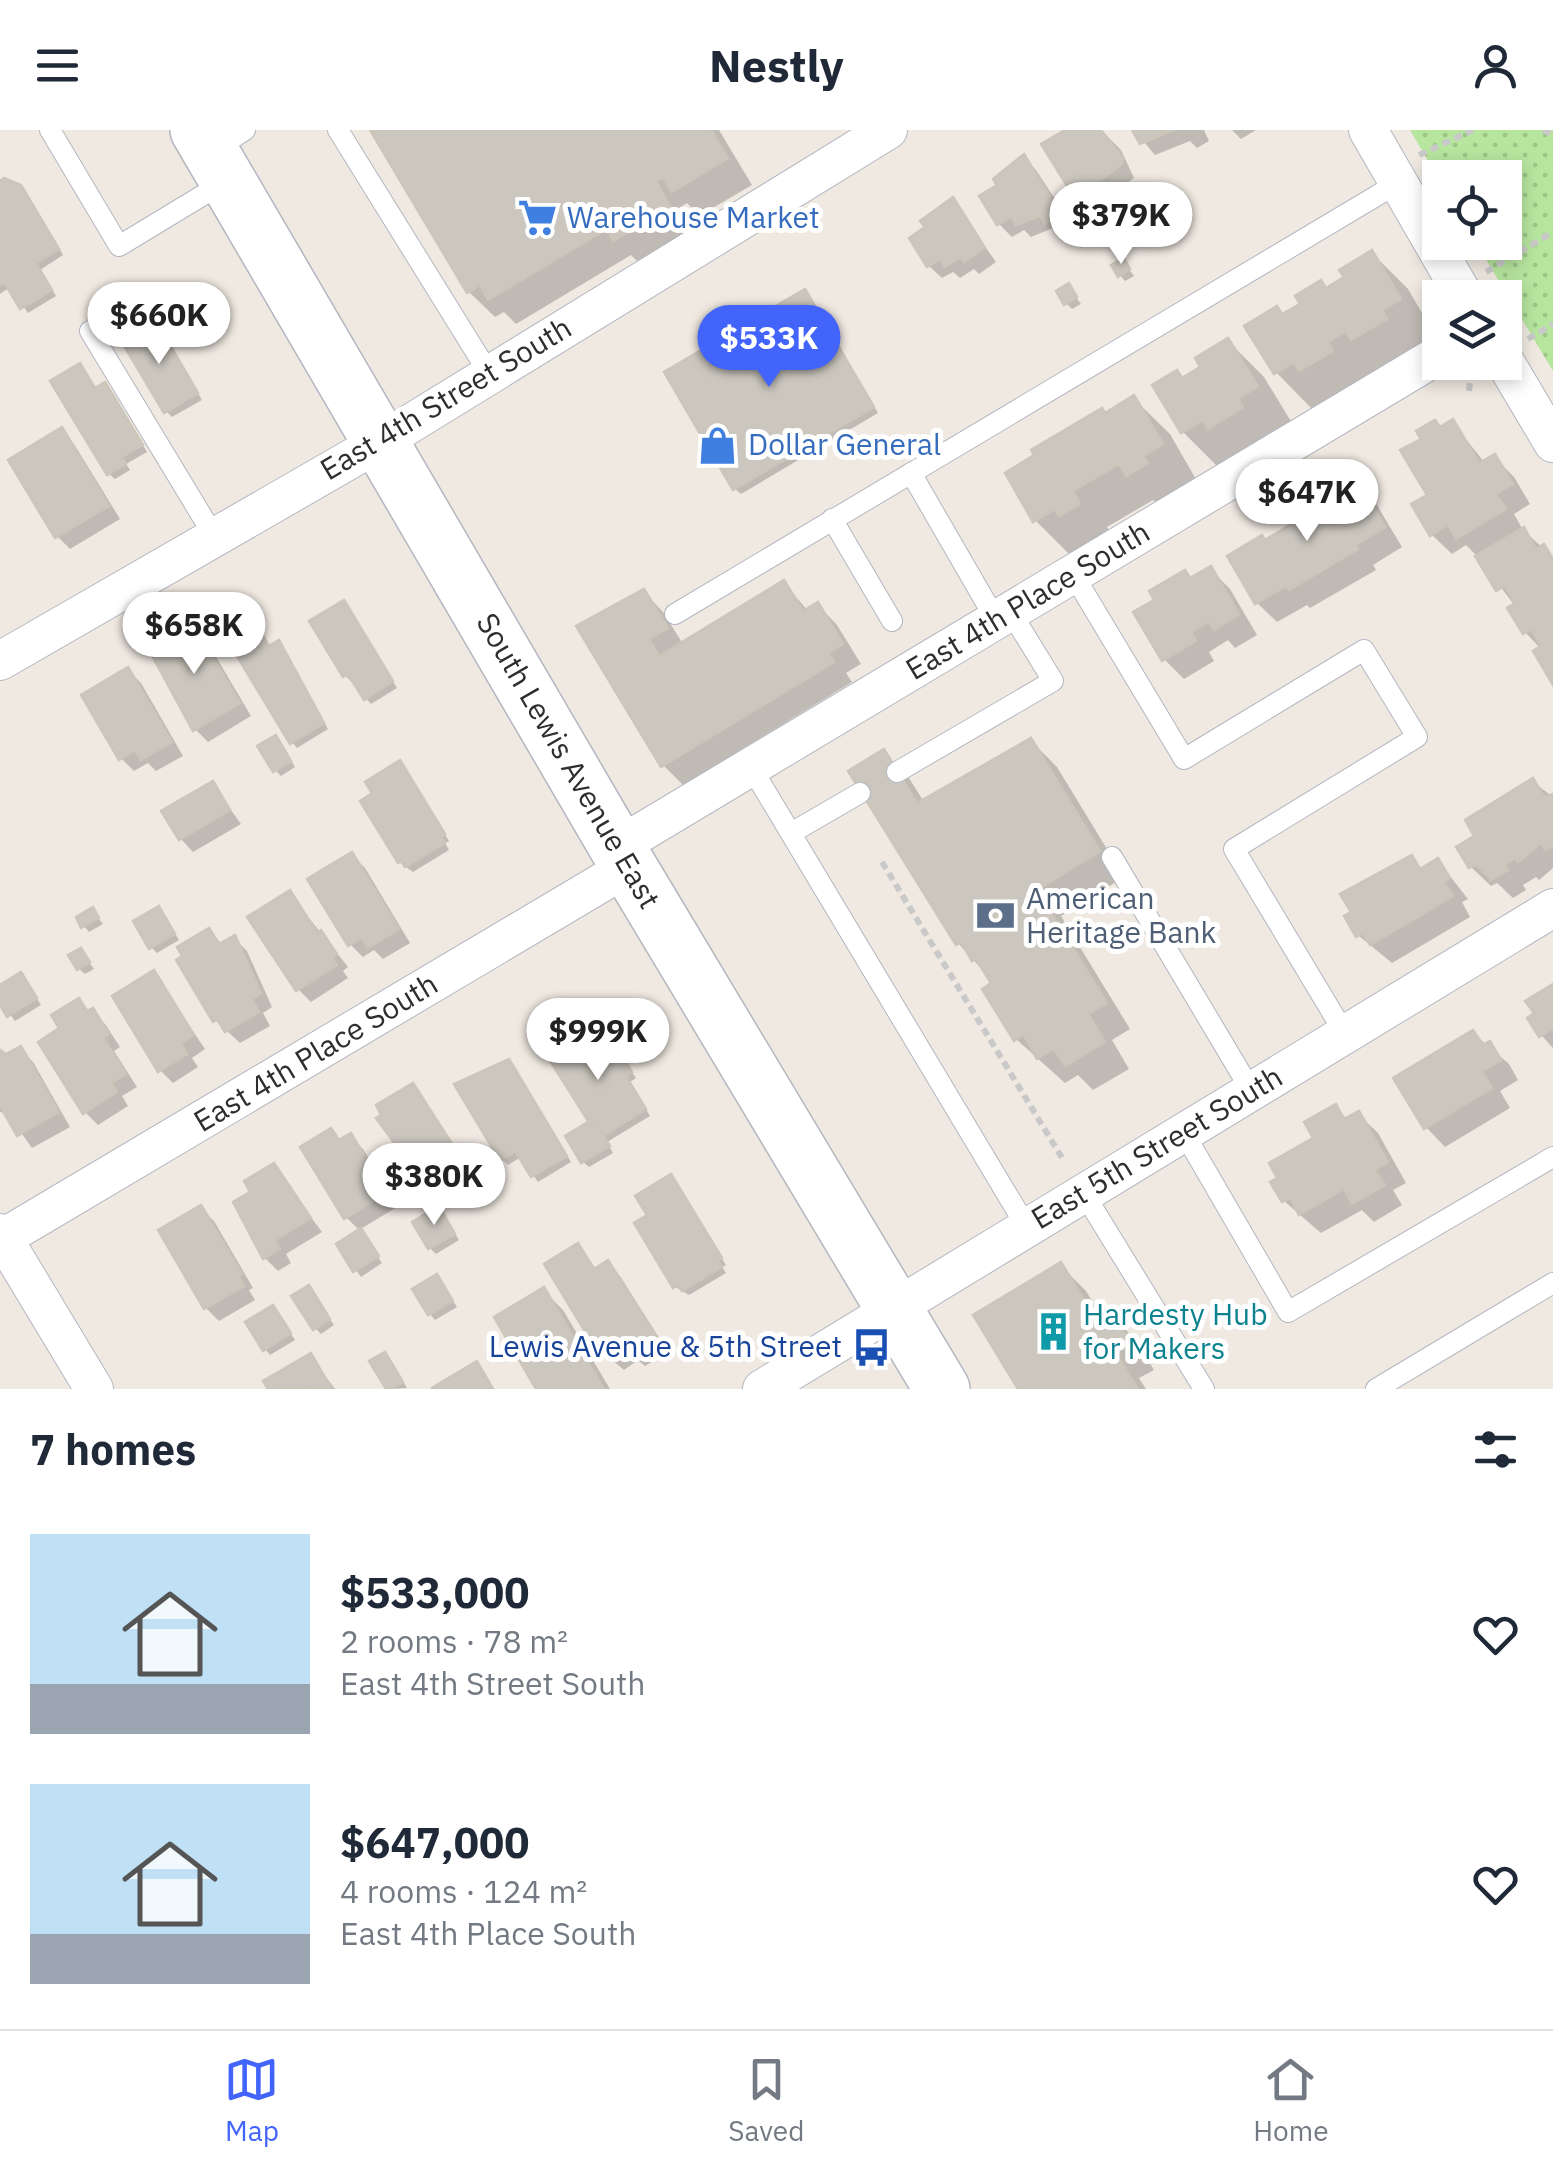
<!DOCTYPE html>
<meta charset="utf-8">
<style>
:root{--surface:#fff;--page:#f6f6f7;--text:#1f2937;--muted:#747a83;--line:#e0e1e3;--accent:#4264fb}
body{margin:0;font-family:"IBM Plex Sans",sans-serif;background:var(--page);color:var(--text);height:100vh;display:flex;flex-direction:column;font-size:38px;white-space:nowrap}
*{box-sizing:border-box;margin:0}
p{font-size:32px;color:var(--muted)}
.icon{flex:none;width:55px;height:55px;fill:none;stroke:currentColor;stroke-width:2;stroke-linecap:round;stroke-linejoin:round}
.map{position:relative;height:1259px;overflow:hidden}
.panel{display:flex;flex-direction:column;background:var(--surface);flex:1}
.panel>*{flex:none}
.tools{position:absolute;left:1422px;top:30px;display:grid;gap:20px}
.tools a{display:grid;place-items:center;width:100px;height:100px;border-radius:0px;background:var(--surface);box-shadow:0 5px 15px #0003;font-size:50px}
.price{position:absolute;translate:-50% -85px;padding:0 22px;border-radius:35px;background:#fff;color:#222;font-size:32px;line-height:65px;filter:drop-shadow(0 2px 5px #0008)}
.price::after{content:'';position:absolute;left:50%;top:60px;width:30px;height:22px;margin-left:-15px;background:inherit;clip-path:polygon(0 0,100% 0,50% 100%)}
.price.on{background:var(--accent);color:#fff}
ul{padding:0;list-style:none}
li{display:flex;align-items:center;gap:30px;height:250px;padding:0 30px}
li span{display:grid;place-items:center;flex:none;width:280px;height:200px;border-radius:0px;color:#555}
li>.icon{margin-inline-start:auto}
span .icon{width:120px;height:120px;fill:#fffc;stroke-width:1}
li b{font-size:42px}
h2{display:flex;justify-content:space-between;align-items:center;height:120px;padding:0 30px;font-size:42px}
header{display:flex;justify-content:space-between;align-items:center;height:130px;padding:0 30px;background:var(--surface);font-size:45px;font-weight:700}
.tab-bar{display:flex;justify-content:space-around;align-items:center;height:140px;border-top:2px solid var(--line);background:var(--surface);font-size:28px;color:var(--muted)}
.tab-bar a{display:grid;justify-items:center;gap:5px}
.tab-bar .on{color:var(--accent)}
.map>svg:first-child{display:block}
</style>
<header><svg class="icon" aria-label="menu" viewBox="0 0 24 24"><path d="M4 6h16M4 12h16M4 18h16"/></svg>Nestly<svg class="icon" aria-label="person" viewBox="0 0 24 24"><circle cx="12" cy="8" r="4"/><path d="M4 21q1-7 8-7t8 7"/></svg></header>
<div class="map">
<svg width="1553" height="1259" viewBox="0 0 1553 1259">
<defs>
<pattern id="park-dots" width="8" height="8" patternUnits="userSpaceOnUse" patternTransform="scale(2.5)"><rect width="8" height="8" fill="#b6e59e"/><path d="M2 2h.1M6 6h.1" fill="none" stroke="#9dc588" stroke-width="1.8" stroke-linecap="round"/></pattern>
</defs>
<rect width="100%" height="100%" fill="#efe9e1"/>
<polygon fill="url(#park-dots)" points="1410,0 1553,0 1553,241 1476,113 1505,112 1505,48 1440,48 1440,51"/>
<g fill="#0003">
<polygon points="372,0 719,0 752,55 699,86 687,73 679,78 694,103 641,135 631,125 516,194 504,182 495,187 469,162"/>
<polygon points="1069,0 1101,0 1121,20 1134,48 1090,80 1077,68"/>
<polygon points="1134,0 1204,0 1209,11 1197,18 1190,11 1155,25"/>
<polygon points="1232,0 1256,0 1241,9"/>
<polygon points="1024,28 1036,40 1085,115 1081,118 1069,100 1060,105 1053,98 1031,107 1024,100 1012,107 999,94 983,67 1000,56"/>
<polygon points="0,54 20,57 27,64 63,125 40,140 56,166 28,183 10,157 0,164"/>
<polygon points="952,70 996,132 979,144 974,139 960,148 953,142 942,148 929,136 928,98"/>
<polygon points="1372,123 1408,159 1435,205 1416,216 1421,225 1389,244 1382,237 1362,248 1367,257 1337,275 1329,268 1311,278 1276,242 1284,186 1347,148"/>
<polygon points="1123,131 1134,146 1125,151 1120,145"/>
<polygon points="1068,156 1081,174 1072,179 1066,173"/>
<polygon points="810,168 878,283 741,364 735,359"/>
<polygon points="1228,211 1264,247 1292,293 1219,338 1183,302 1155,256 1177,243 1184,250"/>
<polygon points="162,213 171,217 202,270 172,287 166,281"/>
<polygon points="105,255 147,322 126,334 130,340 115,349 109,344 96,260"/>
<polygon points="1134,269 1170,304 1197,351 1164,381 1153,370 1107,397 1114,410 1071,426 1035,390 1106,285"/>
<polygon points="1452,292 1485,333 1494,327 1514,347 1530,374 1514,384 1523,400 1553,427 1553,550 1541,519 1525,502 1515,476 1478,427 1466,415 1452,424 1432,405 1430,365 1441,299"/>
<polygon points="61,301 74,314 120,389 70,419 57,406"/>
<polygon points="1355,352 1375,372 1402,417 1373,435 1376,440 1310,478 1307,475 1277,492 1257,473 1266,412 1329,374"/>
<polygon points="1210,439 1230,459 1257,505 1235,518 1228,510 1209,522 1214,531 1184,549 1164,529 1192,450"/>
<polygon points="784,453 808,481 818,475 837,495 861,534 846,543 852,552 683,655 663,635 644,462 663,482 683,514"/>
<polygon points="349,479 397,558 371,574 345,545"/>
<polygon points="193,497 206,510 251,586 208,612 195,599"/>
<polygon points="265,510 270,518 279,513 284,519 328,599 297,618 292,612"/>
<polygon points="128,540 141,553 183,626 156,641 148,633 134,641 121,628"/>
<polygon points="1031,611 1057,637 1124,747 1061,786 1130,899 1112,910 1129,939 1093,960 1078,945 1065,953 1016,909 995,854 958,813 883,622 909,648 924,672"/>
<polygon points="281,614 295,637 281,646 275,640"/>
<polygon points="405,639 449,711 445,713 449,720 413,742 399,732"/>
<polygon points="1533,652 1553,667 1553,738 1539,750 1536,747 1523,755 1526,760 1513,768 1497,753 1491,756 1471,737 1478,707"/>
<polygon points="212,654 241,694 193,722 181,709"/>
<polygon points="352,725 365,738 410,813 383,829 374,820 363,827 350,814"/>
<polygon points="1411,728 1423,740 1438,731 1468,769 1462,772 1470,787 1392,833 1358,805"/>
<polygon points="289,763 348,837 343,841 348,848 311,872 298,859"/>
<polygon points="159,779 179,810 157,823 151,817"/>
<polygon points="92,780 103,794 89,802 84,796"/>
<polygon points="209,801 223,815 234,808 247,821 272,877 263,883 270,896 240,913 215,890"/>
<polygon points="81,821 94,839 85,844 79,839"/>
<polygon points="153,843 205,919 192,928 198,937 173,953 160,940"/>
<polygon points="26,851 41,875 15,891 0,870 0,858"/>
<polygon points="1553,857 1553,918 1541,905"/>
<polygon points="78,871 105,894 120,917 114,921 137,957 122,966 128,976 98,995 85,982 63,899"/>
<polygon points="1473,903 1509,934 1518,950 1500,961 1510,978 1445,1017 1426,997"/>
<polygon points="20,919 33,932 70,997 32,1018 8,984 0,982 0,923 6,926"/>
<polygon points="622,928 636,948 630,952 650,986 607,1012 613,1023 589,1037 583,1032 591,992 553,930 616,932"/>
<polygon points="514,938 571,1032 538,1052 521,1027 508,1035 502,1029"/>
<polygon points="413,957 476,1047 437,1070 420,1050 415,1052 402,1039"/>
<polygon points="1335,977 1348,990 1358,984 1378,1003 1406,1053 1393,1060 1402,1075 1374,1092 1362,1080 1321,1103 1284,1071"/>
<polygon points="331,1001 341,1011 350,1006 363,1019 397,1077 359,1100 382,1133 361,1147 339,1115 360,1101 346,1087"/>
<polygon points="273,1037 322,1102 286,1124 291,1133 278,1141 265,1128 236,1073 254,1063"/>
<polygon points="671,1047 726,1135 722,1137 726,1143 689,1165 675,1157 650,1086"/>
<polygon points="201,1078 214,1091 253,1158 249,1160 255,1170 219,1191 206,1178"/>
<polygon points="439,1079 459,1110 436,1124 430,1118"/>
<polygon points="578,1116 597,1140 607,1133 620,1146 668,1222 645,1236 638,1230 624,1240 599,1219"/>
<polygon points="1060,1135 1086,1161 1103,1189 1110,1184 1136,1210 1154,1240 1139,1248 1146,1259 1021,1259"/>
<polygon points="437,1148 457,1177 435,1190 430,1184"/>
<polygon points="309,1158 334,1195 321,1204 315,1198"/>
<polygon points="544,1161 563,1180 610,1259 539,1259"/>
<polygon points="278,1184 295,1210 270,1225 265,1219"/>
<polygon points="385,1225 391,1231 407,1258 389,1259"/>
<polygon points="310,1226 335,1259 271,1259 267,1252"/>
</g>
<g fill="#cbc7bf" stroke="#cbc5ba" stroke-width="2.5">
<polygon points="370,0 711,0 728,28 672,62 663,47 656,51 670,77 613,111 607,99 488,170 480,155 467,163"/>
<polygon points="1065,0 1101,0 1123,28 1122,34 1075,69 1041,14"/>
<polygon points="1132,0 1174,0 1140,14"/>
<polygon points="1024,24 1060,84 1045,94 1040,86 1016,95 1011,87 997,95 979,66 997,55 993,49"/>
<polygon points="4,48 21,55 59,119 36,133 52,160 20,179 4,152 0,155 0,51"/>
<polygon points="953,67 985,118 964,132 960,127 945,137 940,129 927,137 909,108 925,97 920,91"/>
<polygon points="1372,120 1401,169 1382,180 1387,189 1351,210 1346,201 1328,212 1333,221 1299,241 1294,232 1274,244 1244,196 1277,176 1282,184 1300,174 1295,166 1321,150 1326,158 1344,147 1339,140"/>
<polygon points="1124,128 1130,139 1118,147 1111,135"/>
<polygon points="1069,153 1077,167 1064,175 1056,161"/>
<polygon points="805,159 874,277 733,360 664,242"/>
<polygon points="149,192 161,211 166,208 198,263 164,283 120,209"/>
<polygon points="1228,208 1258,256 1238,269 1243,277 1208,299 1203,290 1181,303 1152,255 1177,240 1182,248 1200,237 1195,228"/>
<polygon points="80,233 95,258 105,252 143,315 122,327 126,334 107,345 50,251"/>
<polygon points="1134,265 1163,314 1143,326 1148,333 1126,346 1119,334 1073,361 1080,374 1059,386 1055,379 1033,392 1005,343 1034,325 1031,320 1102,278 1105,283"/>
<polygon points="1453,289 1479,333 1495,324 1513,354 1496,364 1506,379 1456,409 1448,395 1430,406 1411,374 1427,365 1400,320 1421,309 1416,301 1435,290 1440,297"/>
<polygon points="62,297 109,376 55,408 8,330"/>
<polygon points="1356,349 1385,397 1356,415 1358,419 1289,460 1286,456 1255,474 1227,426 1262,405 1265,410 1326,373 1323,368"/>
<polygon points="1524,397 1536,419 1544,414 1553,429 1553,555 1533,521 1541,516 1531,499 1523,504 1507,478 1515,473 1505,456 1496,461 1475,426"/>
<polygon points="1211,436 1239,484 1214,500 1209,491 1191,502 1196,511 1162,531 1133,482 1154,470 1149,461 1185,440 1190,448"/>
<polygon points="784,450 803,481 818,472 843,514 828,523 834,532 661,637 576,496 644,459 668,498 649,509 659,526"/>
<polygon points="344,470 393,551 364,570 348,544 343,547 309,491"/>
<polygon points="193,494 240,573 193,601 149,520"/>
<polygon points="260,501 269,516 279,510 324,593 290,614 232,518"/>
<polygon points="128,537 172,612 141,630 135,620 119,630 81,565"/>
<polygon points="276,605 291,631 273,642 257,616"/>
<polygon points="1031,608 1100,721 1037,760 1107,873 1088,884 1105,912 1065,936 1054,919 1037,929 1023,904 1014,911 982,859 991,853 976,829 972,831 961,812 956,815 848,641 884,619 917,673"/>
<polygon points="400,630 445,704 441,707 445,713 405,737 401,731 398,733 360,671 372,663 365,652"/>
<polygon points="1533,648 1544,667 1553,664 1553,715 1545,720 1541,713 1518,732 1515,728 1505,734 1508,740 1491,750 1476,734 1469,738 1456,717 1474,706 1465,690"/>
<polygon points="213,651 230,680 179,710 161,681"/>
<polygon points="352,722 399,799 368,818 362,808 348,816 307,749"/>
<polygon points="1412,725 1420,739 1438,728 1450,748 1444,752 1453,766 1370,815 1363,803 1356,807 1344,786 1351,782 1340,764"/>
<polygon points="290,760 317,803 321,800 337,824 332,827 337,835 296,861 247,787"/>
<polygon points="159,776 175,804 149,819 133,791"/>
<polygon points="93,777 99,788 81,798 76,787"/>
<polygon points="209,798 219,814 235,805 261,863 252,869 259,882 225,902 217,889 213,892 176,830 182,826 177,817"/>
<polygon points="81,818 90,832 77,840 68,825"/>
<polygon points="154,840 194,905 181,914 187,924 158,942 112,866"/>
<polygon points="21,842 37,868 7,887 0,875 0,855"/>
<polygon points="1553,854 1553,898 1539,907 1527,888 1534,883 1525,871"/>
<polygon points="79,868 87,881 93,878 109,904 103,907 126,944 111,953 117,962 83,984 38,912 59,898 51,885"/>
<polygon points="1473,900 1483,915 1490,911 1501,930 1482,941 1492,958 1424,999 1393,948"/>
<polygon points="593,902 616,929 622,925 632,942 626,946 646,979 603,1006 593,989 588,991 549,929"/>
<polygon points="21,916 59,982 17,1006 0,976 0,920 6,924"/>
<polygon points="509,929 567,1026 531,1047 515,1021 500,1031 454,954"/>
<polygon points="413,953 465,1034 422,1059 409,1036 400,1041 390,1023 398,1018 376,988 381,985 376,975"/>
<polygon points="1336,974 1344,989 1359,981 1388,1032 1375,1040 1385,1055 1352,1074 1344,1059 1299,1085 1290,1068 1282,1072 1270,1052 1277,1048 1269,1033 1313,1008 1304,992"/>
<polygon points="593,989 610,1016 581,1033 565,1006"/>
<polygon points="331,998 339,1010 351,1003 386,1063 344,1089 300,1017"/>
<polygon points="274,1033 311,1088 275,1110 280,1119 263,1129 233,1072 250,1062 244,1051"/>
<polygon points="671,1044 722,1128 718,1131 722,1137 682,1161 678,1155 673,1158 634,1093 647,1085 635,1066"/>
<polygon points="201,1075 242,1144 238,1146 244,1156 204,1179 158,1100"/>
<polygon points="439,1076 455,1104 428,1119 412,1092"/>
<polygon points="361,1098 379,1126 353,1142 336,1114"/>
<polygon points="578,1113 594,1139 608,1130 657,1208 630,1225 625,1218 609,1228 602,1218 597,1221 544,1134"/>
<polygon points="1061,1132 1096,1190 1110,1181 1130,1213 1115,1222 1138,1259 1018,1259 973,1185"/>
<polygon points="437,1144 453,1171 428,1185 412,1159"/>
<polygon points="309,1155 330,1189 313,1200 291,1166"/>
<polygon points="544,1157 604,1259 536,1259 494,1187"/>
<polygon points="273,1175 291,1203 263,1221 245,1192"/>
<polygon points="385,1222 403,1252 391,1259 386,1259 369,1231"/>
<polygon points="311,1223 331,1258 268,1259 263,1251"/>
<polygon points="477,1231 493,1259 432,1259 432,1258"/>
</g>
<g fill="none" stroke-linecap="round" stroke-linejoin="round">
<defs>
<g id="lane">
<polyline points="50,0 119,116 228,50"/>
<polyline points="338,0 490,245"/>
<polyline points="213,21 245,0"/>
<polyline points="90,201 214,406"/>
<polyline points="911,343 996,490"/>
<polyline points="832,389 892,491"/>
<polyline points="1073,444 1184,629 1364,520 1417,607 1234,719 1345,904"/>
<polyline points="675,484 1398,53"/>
<polyline points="751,637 1026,1096"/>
<polyline points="897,642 1053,551 1010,481"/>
<polyline points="791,703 860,663"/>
<polyline points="1112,727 1252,962"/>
<polyline points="1184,1003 1288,1182 1553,1027"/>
<polyline points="1083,1062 1204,1259"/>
<polyline points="1376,1259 1553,1153"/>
</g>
<g id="street">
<polyline points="1368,0 1465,168"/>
<polyline points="1505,232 1553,313"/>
<polyline points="0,531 382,311 888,0"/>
<polyline points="617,717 1440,224"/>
<polyline points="0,1103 94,1259"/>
<polyline points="3,1108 628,737"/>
<polyline points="762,1259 1553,778"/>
</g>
<polyline id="secondary" points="198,0 617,717 942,1259"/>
</defs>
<use href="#lane" stroke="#b4b7c1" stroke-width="22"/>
<use href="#street" stroke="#b4b7c1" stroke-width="40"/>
<use href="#secondary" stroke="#b4b7c1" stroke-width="58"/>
<g stroke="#c9c9c9" stroke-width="6" stroke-dasharray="8 5" stroke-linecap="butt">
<polyline points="1543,0 1553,5"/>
<polyline points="1419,25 1473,0"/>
<polyline points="1486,142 1553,102"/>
<polyline points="1528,209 1553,194"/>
<polyline points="1469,261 1471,243"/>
<polyline points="882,732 1064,1031"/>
</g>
<use href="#lane" stroke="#fff" stroke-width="20"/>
<use href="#street" stroke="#fff" stroke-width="38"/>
<use href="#secondary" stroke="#fff" stroke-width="55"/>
</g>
<defs>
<symbol id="supermarket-bare" viewBox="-9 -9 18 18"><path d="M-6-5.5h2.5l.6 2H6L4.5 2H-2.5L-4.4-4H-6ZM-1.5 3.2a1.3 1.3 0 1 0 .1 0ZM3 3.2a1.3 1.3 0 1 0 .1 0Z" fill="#3f7fe0" stroke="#fff" stroke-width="2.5" paint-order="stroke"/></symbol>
<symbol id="shop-bare" viewBox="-9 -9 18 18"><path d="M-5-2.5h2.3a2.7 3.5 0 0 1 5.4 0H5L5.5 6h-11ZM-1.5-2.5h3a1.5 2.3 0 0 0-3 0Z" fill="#3f7fe0" stroke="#fff" stroke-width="2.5" paint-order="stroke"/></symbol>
<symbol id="bank-bare" viewBox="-9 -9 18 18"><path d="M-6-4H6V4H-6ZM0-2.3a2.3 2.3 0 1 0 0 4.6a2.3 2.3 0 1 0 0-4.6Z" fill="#5c6f8a" stroke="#fff" stroke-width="2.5" paint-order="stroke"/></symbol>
<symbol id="building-bare" viewBox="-9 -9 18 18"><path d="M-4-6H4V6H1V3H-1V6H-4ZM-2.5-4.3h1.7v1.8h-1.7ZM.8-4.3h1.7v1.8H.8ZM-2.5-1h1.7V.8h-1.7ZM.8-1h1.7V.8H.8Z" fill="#0f9aa8" stroke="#fff" stroke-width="2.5" paint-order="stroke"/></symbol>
<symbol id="bus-bare" viewBox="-9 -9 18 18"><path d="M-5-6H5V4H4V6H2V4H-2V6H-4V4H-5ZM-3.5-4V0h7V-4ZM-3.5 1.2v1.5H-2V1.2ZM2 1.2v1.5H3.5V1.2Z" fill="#1a4fb4" stroke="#fff" stroke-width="2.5" paint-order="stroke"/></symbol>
</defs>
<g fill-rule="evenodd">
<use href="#supermarket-bare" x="510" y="60" width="55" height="55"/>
<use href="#shop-bare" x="690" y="288" width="55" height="55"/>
<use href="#bank-bare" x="968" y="758" width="55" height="55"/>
<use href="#building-bare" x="1026" y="1174" width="55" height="55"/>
<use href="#bus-bare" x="844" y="1190" width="55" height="55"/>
</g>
<g text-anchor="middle" stroke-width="10" stroke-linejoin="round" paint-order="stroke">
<g font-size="30" fill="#366cbe" stroke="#fff" text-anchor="start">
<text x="567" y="98">Warehouse Market</text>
<text x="748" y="325">Dollar General</text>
</g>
<g font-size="30" fill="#2e2e2e" stroke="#fff">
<text transform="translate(446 269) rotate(-31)" y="10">East 4th Street South</text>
<text transform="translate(1028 471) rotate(-31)" y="10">East 4th Place South</text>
<text transform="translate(568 631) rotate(60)" y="10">South Lewis Avenue East</text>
<text transform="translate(316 923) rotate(-31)" y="10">East 4th Place South</text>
<text transform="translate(1157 1018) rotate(-31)" y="10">East 5th Street South</text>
</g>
<g font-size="30" fill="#4e5e75" stroke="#fff" text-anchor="start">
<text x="1026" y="779">American<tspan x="1026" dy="34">Heritage Bank</tspan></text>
</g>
<g font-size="30" fill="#0d838f" stroke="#fff" text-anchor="start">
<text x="1083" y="1195">Hardesty Hub<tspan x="1083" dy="34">for Makers</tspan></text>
</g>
<g font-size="30" fill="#164399" stroke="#fff" text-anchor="end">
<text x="842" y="1227">Lewis Avenue &amp; 5th Street</text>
</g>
</g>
</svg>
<div class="tools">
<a><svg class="icon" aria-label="locate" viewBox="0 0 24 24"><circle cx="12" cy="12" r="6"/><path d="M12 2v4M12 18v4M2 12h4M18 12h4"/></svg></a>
<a><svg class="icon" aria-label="layers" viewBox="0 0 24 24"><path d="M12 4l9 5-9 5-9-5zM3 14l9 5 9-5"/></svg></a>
</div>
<b class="price" style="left:1121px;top:137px">$379K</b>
<b class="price" style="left:159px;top:237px">$660K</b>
<b class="price on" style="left:769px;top:260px">$533K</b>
<b class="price" style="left:1307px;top:414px">$647K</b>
<b class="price" style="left:194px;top:547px">$658K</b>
<b class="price" style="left:598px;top:953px">$999K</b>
<b class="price" style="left:434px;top:1098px">$380K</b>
</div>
<section class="panel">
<h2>7 homes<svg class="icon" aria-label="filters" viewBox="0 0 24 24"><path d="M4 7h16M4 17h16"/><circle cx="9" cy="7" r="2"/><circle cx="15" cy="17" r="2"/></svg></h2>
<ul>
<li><span style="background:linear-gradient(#bfe0f5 75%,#9aa5b1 0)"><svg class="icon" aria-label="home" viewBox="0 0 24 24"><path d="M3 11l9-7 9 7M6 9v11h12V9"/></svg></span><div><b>$533,000</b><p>2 rooms · 78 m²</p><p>East 4th Street South</p></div><svg class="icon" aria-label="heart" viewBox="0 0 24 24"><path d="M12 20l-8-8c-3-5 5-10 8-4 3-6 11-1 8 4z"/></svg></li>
<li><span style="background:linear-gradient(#bfe0f5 75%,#9aa5b1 0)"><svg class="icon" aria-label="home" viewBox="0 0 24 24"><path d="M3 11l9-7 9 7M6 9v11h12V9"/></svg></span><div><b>$647,000</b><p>4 rooms · 124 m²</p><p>East 4th Place South</p></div><svg class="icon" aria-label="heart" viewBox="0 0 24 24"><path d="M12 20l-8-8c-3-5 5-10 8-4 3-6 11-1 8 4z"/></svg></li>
</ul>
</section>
<nav class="tab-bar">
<a class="on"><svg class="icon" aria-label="map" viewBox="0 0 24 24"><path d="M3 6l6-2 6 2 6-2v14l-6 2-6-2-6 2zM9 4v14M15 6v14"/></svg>Map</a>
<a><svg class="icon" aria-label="saved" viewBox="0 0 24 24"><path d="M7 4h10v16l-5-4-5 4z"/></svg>Saved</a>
<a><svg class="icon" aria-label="home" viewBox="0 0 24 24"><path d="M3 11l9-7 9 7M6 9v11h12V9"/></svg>Home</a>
</nav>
